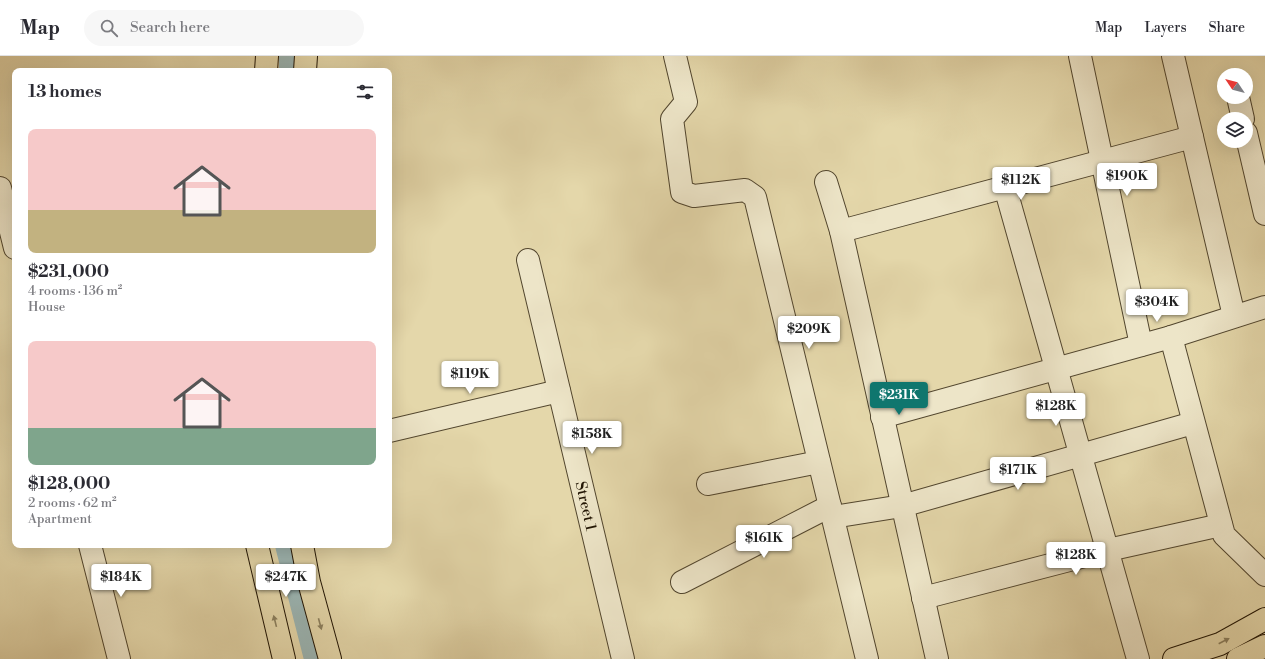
<!DOCTYPE html>
<meta charset="utf-8">
<style>
:root{--surface:#fff;--page:#f7f7f7;--text:#2b2b33;--muted:#7c7c81;--line:#e1e1e2;--accent:#0f766e}
body{margin:0;font-family:"Libre Bodoni",serif;background:var(--page);color:var(--text);height:100vh;display:flex;flex-direction:column;font-size:15px;white-space:nowrap}
*{box-sizing:border-box;margin:0}
p{font-size:13px;color:var(--muted)}
.icon{flex:none;width:22px;height:22px;fill:none;stroke:currentColor;stroke-width:2;stroke-linecap:round;stroke-linejoin:round}
.map{position:relative;flex:1;overflow:hidden}
.side{position:absolute;left:12px;top:12px;width:380px;height:480px;display:flex;flex-direction:column;background:var(--surface);border-radius:8px;box-shadow:0 4px 16px #0002}
.side>*{flex:none}
.needle{width:26px;rotate:305deg}
.tools{position:absolute;left:1217px;top:12px;display:grid;gap:8px}
.tools a{display:grid;place-items:center;width:36px;height:36px;border-radius:50%;background:var(--surface);box-shadow:0 4px 16px #0002;font-size:20px}
.price{position:absolute;translate:-50% -34px;padding:0 9px;border-radius:4px;background:#fff;color:#222;font-size:13px;line-height:26px;filter:drop-shadow(0 1px 2px #0008)}
.price::after{content:'';position:absolute;left:50%;top:24px;width:12px;height:9px;margin-left:-6px;background:inherit;clip-path:polygon(0 0,100% 0,50% 100%)}
.price.current{background:var(--accent);color:#fff}
ul{padding:0;list-style:none}
li{display:grid;align-content:center;gap:8px;height:212px;padding:0 16px}
li span{display:grid;place-items:center;height:124px;border-radius:8px;color:#555}
li>.icon{margin-inline-start:auto}
span .icon{width:72px;height:72px;fill:#fffc;stroke-width:1}
li b{font-size:17px}
h2{display:flex;justify-content:space-between;align-items:center;height:48px;padding:0 16px;font-size:17px}
header{display:flex;align-items:center;gap:24px;box-sizing:border-box;height:56px;padding:0 20px;background:var(--surface);border-bottom:1px solid var(--line)}
header strong{font-size:19px}
nav{display:flex;gap:22px;margin-inline-start:auto;font-size:14px}
.search{width:280px;height:36px;background:var(--page);display:flex;align-items:center;gap:10px;box-sizing:border-box;padding:0 14px;border-radius:22px;color:var(--muted);font-size:15px}
.map>svg:first-child{display:block}
</style>
<header>
<strong>Map</strong>
<div class="search"><svg class="icon" aria-label="search" viewBox="0 0 24 24"><circle cx="10" cy="10" r="6"/><path d="M15 15l6 6"/></svg>Search here</div>
<nav><a>Map</a><a>Layers</a><a>Share</a></nav>
</header>
<div class="map">
<svg width="1265" height="603" viewBox="0 0 1265 603">
<rect width="100%" height="100%" fill="#e4d7aa"/>
<filter id="stains"><feTurbulence type="fractalNoise" baseFrequency=".005" numOctaves="4"/><feColorMatrix values="0 0 0 0 .2 0 0 0 0 .09 0 0 0 0 .02 0 0 0 .5 -.17"/></filter>
<radialGradient id="worn" r=".72"><stop offset=".6" stop-color="#630" stop-opacity="0"/><stop offset="1" stop-color="#630" stop-opacity=".3"/></radialGradient>
<g fill="none" stroke-linecap="round" stroke-linejoin="round">
<g stroke="#9bb6b5" stroke-width="20">
<polyline points="289,15 289,0"/>
<polyline points="285,489 314,603"/>
</g>
<defs>
<g id="minor">
<polyline points="675,0 686,46 672,63 682,136 694,140 745,134 755,141 867,603"/>
<polyline points="1080,0 1141,289"/>
<polyline points="1173,0 1234,260"/>
<polyline points="1238,41 1243,63"/>
<polyline points="1246,77 1265,158"/>
<polyline points="826,126 841,175 937,603"/>
<polyline points="1005,131 1138,603"/>
<polyline points="0,132 15,192"/>
<polyline points="841,175 1192,81"/>
<polyline points="528,204 623,603"/>
<polyline points="1171,281 1265,251"/>
<polyline points="882,361 1171,281 1224,479 1265,519"/>
<polyline points="389,375 559,335"/>
<polyline points="708,428 819,406"/>
<polyline points="833,461 902,450 1193,367"/>
<polyline points="90,489 119,603"/>
<polyline points="682,526 830,450"/>
<polyline points="923,542 1108,494 1221,469"/>
</g>
<g id="major">
<polyline points="266,15 267,0"/>
<polyline points="305,15 306,0"/>
<polyline points="257,489 284,603"/>
<polyline points="302,489 309,526 330,603"/>
<polyline points="1174,603 1220,588 1265,563"/>
<polyline points="1238,603 1265,590"/>
</g>
</defs>
<use href="#minor" stroke="#52462e" stroke-width="24"/>
<use href="#major" stroke="#211504" stroke-width="24"/>
<use href="#minor" stroke="#ede5c8" stroke-width="22"/>
<use href="#major" stroke="#e4d7aa" stroke-width="22"/>
</g>
<defs><path id="oneway-solid" d="M-6-.8H1V-3.2L6.5 0L1 3.2V.8H-6Z"/></defs>
<g fill="#8c805f">
<use href="#oneway-solid" transform="translate(275 565) rotate(-104)"/>
<use href="#oneway-solid" transform="translate(320 568) rotate(75)"/>
<use href="#oneway-solid" transform="translate(1224 585) rotate(-27)"/>
</g>
<g text-anchor="middle" stroke-width="3.5" stroke-linejoin="round" paint-order="stroke">
<g font-size="15" fill="#211504" stroke="#ede5c8">
<text transform="translate(586 450) rotate(77)" y="5">Street 1</text>
</g>
</g>
<rect width="100%" height="100%" filter="url(#stains)"/>
<rect width="100%" height="100%" fill="url(#worn)"/>
</svg>
<div class="tools">
<a><svg class="needle" viewBox="-14 -14 28 28"><path d="M0-13l5 13h-10z" fill="#e53935"/><path d="M0 13l5-13h-10z" fill="#7c7c81"/></svg></a>
<a><svg class="icon" aria-label="layers" viewBox="0 0 24 24"><path d="M12 4l9 5-9 5-9-5zM3 14l9 5 9-5"/></svg></a>
</div>
<b class="price" style="left:1127px;top:141px">$190K</b>
<b class="price" style="left:1021px;top:145px">$112K</b>
<b class="price" style="left:1157px;top:267px">$304K</b>
<b class="price" style="left:809px;top:294px">$209K</b>
<b class="price" style="left:470px;top:339px">$119K</b>
<b class="price current" style="left:899px;top:360px">$231K</b>
<b class="price" style="left:1056px;top:371px">$128K</b>
<b class="price" style="left:592px;top:399px">$158K</b>
<b class="price" style="left:1018px;top:435px">$171K</b>
<b class="price" style="left:764px;top:503px">$161K</b>
<b class="price" style="left:1076px;top:520px">$128K</b>
<b class="price" style="left:121px;top:542px">$184K</b>
<b class="price" style="left:286px;top:542px">$247K</b>
<section class="side">
<h2>13 homes<svg class="icon" aria-label="filters" viewBox="0 0 24 24"><path d="M4 7h16M4 17h16"/><circle cx="9" cy="7" r="2"/><circle cx="15" cy="17" r="2"/></svg></h2>
<ul>
<li><span style="background:linear-gradient(#f6c9c9 65%,#c2b280 0)"><svg class="icon" aria-label="home" viewBox="0 0 24 24"><path d="M3 11l9-7 9 7M6 9v11h12V9"/></svg></span><div><b>$231,000</b><p>4 rooms · 136 m²</p><p>House</p></div></li>
<li><span style="background:linear-gradient(#f6c9c9 70%,#7fa58c 0)"><svg class="icon" aria-label="home" viewBox="0 0 24 24"><path d="M3 11l9-7 9 7M6 9v11h12V9"/></svg></span><div><b>$128,000</b><p>2 rooms · 62 m²</p><p>Apartment</p></div></li>
</ul>
</section>
</div>
